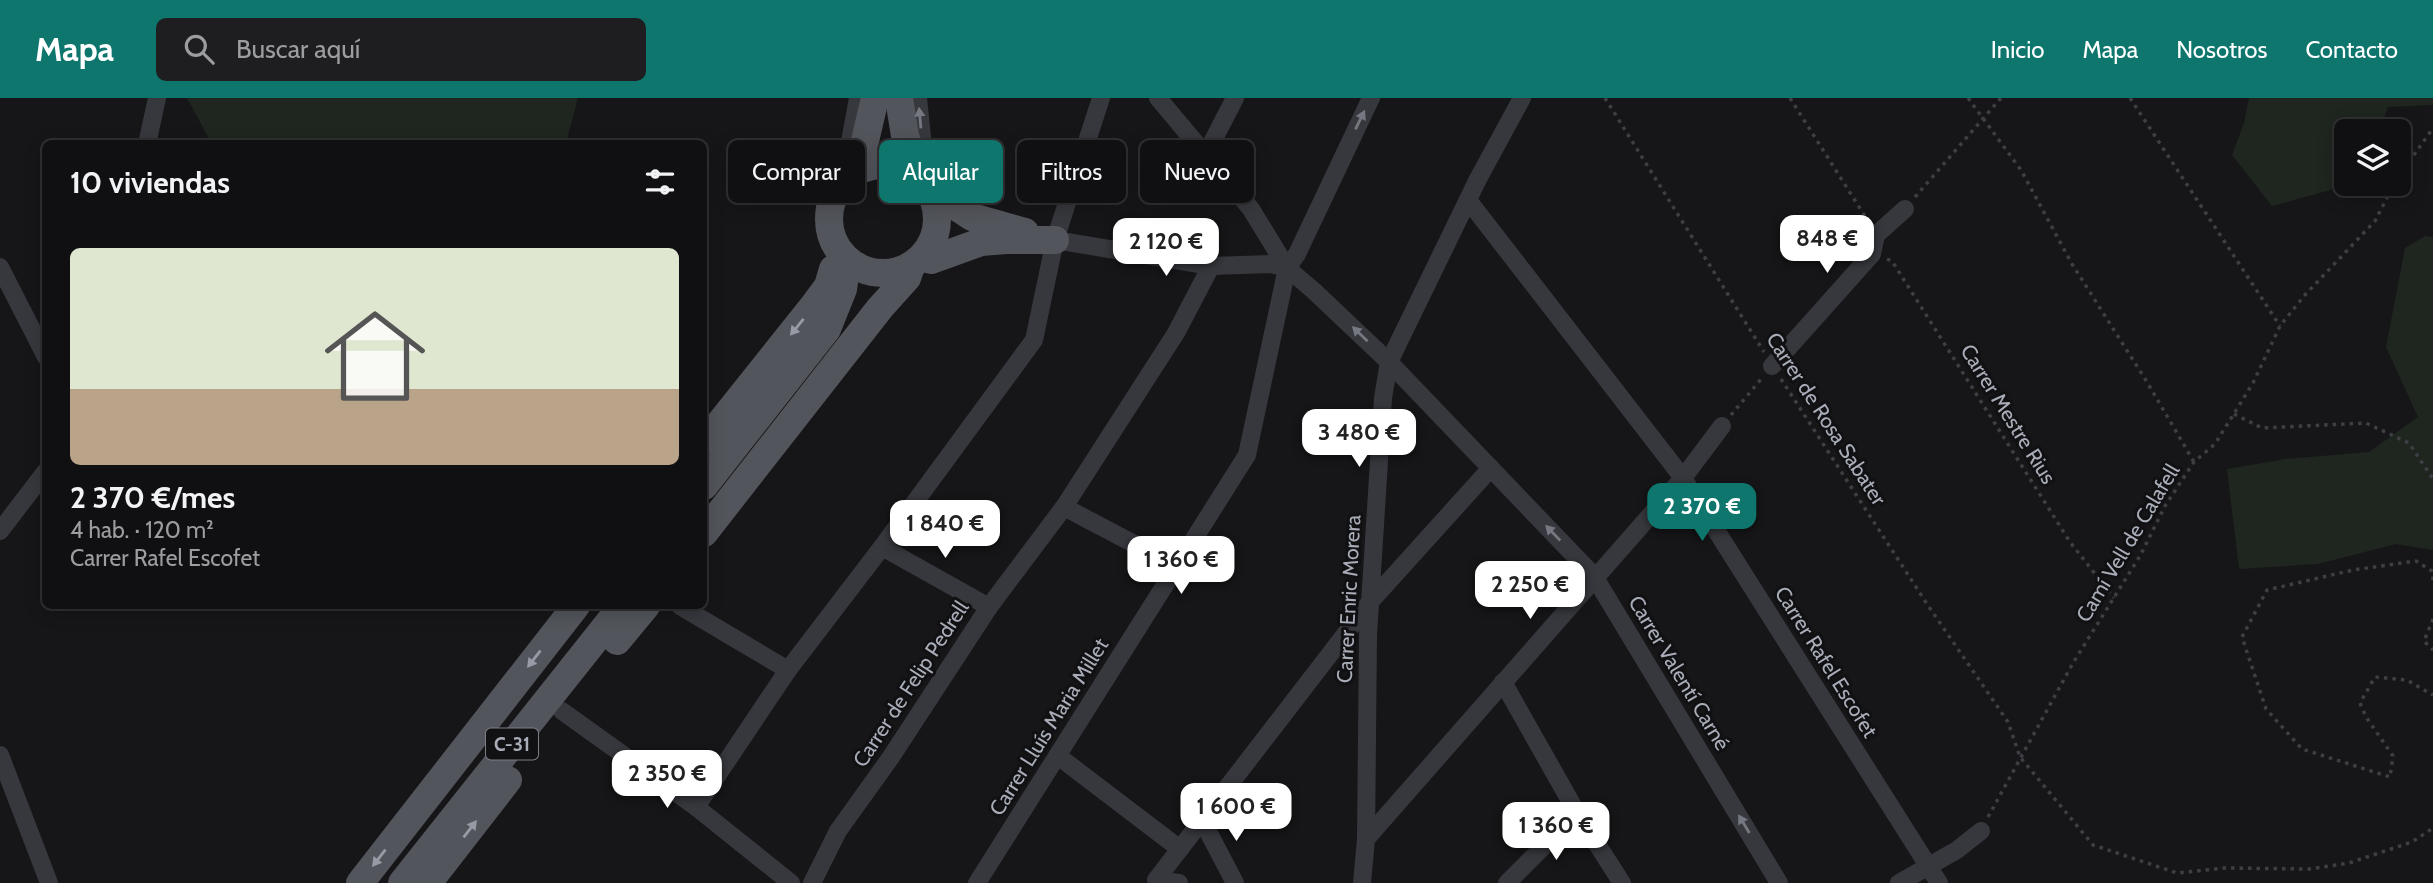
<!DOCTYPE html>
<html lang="es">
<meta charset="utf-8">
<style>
:root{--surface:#101012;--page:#1e1e20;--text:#f1f3f6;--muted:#9c9d9f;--line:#303032;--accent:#0f766e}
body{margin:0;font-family:Cabin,sans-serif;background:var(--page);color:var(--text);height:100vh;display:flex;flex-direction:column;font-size:26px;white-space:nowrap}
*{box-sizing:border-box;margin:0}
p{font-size:23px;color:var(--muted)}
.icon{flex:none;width:38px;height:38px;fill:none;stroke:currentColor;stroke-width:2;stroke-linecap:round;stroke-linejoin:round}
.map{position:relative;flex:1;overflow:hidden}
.details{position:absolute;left:42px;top:42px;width:665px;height:469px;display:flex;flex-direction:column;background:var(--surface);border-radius:10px;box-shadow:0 4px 18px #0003,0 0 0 2px var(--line)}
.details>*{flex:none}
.hud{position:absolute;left:728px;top:42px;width:665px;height:63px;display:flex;gap:14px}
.controls{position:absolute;left:2334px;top:21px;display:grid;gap:14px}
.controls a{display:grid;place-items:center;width:77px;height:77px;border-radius:10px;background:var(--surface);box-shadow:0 4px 18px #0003,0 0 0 2px var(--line);font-size:35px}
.price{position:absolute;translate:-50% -60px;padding:0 16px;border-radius:14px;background:#fff;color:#222;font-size:23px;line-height:46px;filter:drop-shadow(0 2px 4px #0008)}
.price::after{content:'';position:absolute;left:50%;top:42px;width:21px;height:16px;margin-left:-10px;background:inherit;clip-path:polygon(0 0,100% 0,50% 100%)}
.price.on{background:var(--accent);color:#fff}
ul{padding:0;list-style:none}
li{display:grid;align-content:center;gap:14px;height:371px;padding:0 28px}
li span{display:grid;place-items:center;height:217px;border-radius:10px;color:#555}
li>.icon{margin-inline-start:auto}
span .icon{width:126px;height:126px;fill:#fffc;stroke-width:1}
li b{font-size:30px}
h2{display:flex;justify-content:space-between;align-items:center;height:84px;padding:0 28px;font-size:30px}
.chip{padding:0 24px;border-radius:10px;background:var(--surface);box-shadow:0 4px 18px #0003,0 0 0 2px var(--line);font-size:24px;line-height:63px}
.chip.on{background:var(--accent);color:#fff}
header{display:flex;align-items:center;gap:42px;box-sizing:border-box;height:98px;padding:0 35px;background:var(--accent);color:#fff}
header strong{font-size:33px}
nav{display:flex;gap:38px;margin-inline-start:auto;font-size:24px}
.search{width:490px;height:63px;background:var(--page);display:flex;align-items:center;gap:18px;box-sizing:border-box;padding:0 24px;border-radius:10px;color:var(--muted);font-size:26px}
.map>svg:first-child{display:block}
</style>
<header>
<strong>Mapa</strong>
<div class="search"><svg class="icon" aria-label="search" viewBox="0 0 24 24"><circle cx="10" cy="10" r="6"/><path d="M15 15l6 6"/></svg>Buscar aquí</div>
<nav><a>Inicio</a><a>Mapa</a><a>Nosotros</a><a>Contacto</a></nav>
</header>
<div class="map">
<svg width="2433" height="785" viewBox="0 0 2433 785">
<rect width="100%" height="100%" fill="#161618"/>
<g fill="#1e261f">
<polygon points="187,0 578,0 566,45 212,46"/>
<polygon points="2249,0 2433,0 2433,7 2388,9 2379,33 2347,33 2347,80 2338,90 2272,108 2232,57 2244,25"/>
<polygon points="2425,138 2433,139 2433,452 2396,446 2318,466 2239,471 2227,371 2285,361 2369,354 2418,319 2386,249 2405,150"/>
</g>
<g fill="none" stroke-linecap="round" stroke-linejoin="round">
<g stroke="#3d3f44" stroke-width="3.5" stroke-dasharray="3.5 5" stroke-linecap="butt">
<polyline points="1605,0 1764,254"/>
<polyline points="1790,0 1868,123"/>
<polyline points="1968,0 2021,72 2072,166 2147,284 2194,364"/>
<polyline points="2130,0 2280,228"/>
<polyline points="2399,78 2433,30"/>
<polyline points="1915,99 2001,0"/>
<polyline points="1887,161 1892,163 2070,444 2114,500"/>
<polyline points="1781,281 1927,506 2008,624 2020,659 2093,747 2177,775 2225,770 2309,771 2349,765 2412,744 2433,730"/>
<polyline points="2234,316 2262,330 2366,325 2409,345 2433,381"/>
<polyline points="1731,317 1762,280"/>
<polyline points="2433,482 2432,473 2416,463 2353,472 2267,492 2242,539 2266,611 2302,651 2390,679 2393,658 2366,619 2360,605 2375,579 2407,582 2433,597"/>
<polyline points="2433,521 2424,543 2433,552"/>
<polyline points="1988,719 2073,565 2140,458 2165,408 2194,364 2215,346 2253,285 2280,228 2304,198 2375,123 2394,86"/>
</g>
<g stroke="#37383d" stroke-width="18">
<polyline points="918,0 925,68"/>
<polyline points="1158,0 1251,111 1287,170 1314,193 1389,264 1594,478 1779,785"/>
<polyline points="147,46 157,0"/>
<polyline points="1205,58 1235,0"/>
<polyline points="849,79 847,60 858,0"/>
<polyline points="1468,102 1683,380 1939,785"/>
<polyline points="1055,142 1211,168 1271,166 1287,170"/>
<polyline points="0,169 46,259"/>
<polyline points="1772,268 1872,156 1876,137 1905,111"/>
<polyline points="1064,409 1176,468"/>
<polyline points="0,433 46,373"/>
<polyline points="882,449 989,509"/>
<polyline points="680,508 788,572"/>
<polyline points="1503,584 1577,715 1622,785"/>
<polyline points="562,613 696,709 791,785"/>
<polyline points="0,657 49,785"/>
<polyline points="1058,658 1180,751"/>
<polyline points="696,709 788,572 882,449 1034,242 1055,142 1101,0"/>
<polyline points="1202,722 1235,785"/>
<polyline points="1366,741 1683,380 1722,328"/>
<polyline points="812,785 838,733 891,659 989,509 1064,409 1176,235 1211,168"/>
<polyline points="977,785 1247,357 1287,170 1297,156 1371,0"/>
<polyline points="1179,785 1156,782 1370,504 1491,370"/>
<polyline points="1362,785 1366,741 1368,537 1383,300 1389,264 1478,81 1522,0"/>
<polyline points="1507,785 1577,715"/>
<polyline points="1899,785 1957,752 1981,733"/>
</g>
<g stroke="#53555c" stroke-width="28">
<polyline points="899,0 905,38 922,84"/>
<circle cx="883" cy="121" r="54"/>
<polyline points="858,73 875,0"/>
<polyline points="932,98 949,104 972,119 1025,134"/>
<polyline points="922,159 931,162 981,144 1006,142 1055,142"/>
<polyline points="704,345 814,207 828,188 833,171"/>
<polyline points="704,388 827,231 843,191 847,162"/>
<polyline points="704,435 880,210 907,180 911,168"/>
<polyline points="617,543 646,508"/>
<polyline points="360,785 576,508"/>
<polyline points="402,785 622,508"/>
<polyline points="428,785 508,682"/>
</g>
</g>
<defs><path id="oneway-solid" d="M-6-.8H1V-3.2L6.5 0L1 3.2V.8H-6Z" transform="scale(1.75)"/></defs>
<g fill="#757881">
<use href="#oneway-solid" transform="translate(920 20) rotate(-95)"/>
<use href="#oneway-solid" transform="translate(1360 22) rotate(-64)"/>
<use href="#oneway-solid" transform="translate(1360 236) rotate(-136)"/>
<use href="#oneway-solid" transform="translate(1553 435) rotate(-134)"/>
<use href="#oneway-solid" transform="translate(1744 726) rotate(-121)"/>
</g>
<g fill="#979ba6">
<use href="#oneway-solid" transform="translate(797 229) rotate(129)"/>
<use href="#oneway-solid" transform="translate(534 561) rotate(128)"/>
<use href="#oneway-solid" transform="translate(470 731) rotate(-52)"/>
<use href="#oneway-solid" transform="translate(379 760) rotate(128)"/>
</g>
<g text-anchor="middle" stroke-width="6" stroke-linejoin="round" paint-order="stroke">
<rect fill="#111113" stroke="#7b7e86" stroke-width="2" x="486" y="630.5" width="52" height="31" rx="5"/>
<g font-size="19" font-weight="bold" fill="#a8adb8">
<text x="512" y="653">C-31</text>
</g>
<g font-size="21" fill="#a8adb8" stroke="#111113">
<text transform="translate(2008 316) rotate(58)" y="7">Carrer Mestre Rius</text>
<text transform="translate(1826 321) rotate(57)" y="7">Carrer de Rosa Sabater</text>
<text transform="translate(2128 445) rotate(-59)" y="7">Camí Vell de Calafell</text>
<text transform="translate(1349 501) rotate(-87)" y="7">Carrer Enric Morera</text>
<text transform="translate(1826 564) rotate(58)" y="7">Carrer Rafel Escofet</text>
<text transform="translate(1679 575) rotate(59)" y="7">Carrer Valentí Carné</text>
<text transform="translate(911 586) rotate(-57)" y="7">Carrer de Felip Pedrell</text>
<text transform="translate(1049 629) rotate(-58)" y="7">Carrer Lluís Maria Millet</text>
</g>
</g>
</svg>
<div class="controls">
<a><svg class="icon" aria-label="layers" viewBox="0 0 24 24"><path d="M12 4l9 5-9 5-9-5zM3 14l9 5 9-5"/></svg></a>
</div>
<b class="price" style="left:1827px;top:177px">848 €</b>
<b class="price" style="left:1166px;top:180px">2 120 €</b>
<b class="price" style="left:1359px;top:371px">3 480 €</b>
<b class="price on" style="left:1702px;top:445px">2 370 €</b>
<b class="price" style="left:945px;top:462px">1 840 €</b>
<b class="price" style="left:1181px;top:498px">1 360 €</b>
<b class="price" style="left:1530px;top:523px">2 250 €</b>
<b class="price" style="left:667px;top:712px">2 350 €</b>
<b class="price" style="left:1236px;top:745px">1 600 €</b>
<b class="price" style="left:1556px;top:764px">1 360 €</b>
<div class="hud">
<a class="chip">Comprar</a>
<a class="chip on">Alquilar</a>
<a class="chip">Filtros</a>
<a class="chip">Nuevo</a>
</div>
<section class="details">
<h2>10 viviendas<svg class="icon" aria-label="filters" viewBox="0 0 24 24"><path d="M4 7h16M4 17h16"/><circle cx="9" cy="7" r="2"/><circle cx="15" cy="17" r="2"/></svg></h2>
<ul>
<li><span style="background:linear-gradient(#dfe7d0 65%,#b9a48a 0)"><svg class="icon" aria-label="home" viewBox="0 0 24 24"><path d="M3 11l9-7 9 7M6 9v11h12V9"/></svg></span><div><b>2 370 €/mes</b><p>4 hab. · 120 m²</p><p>Carrer Rafel Escofet</p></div></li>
</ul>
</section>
</div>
